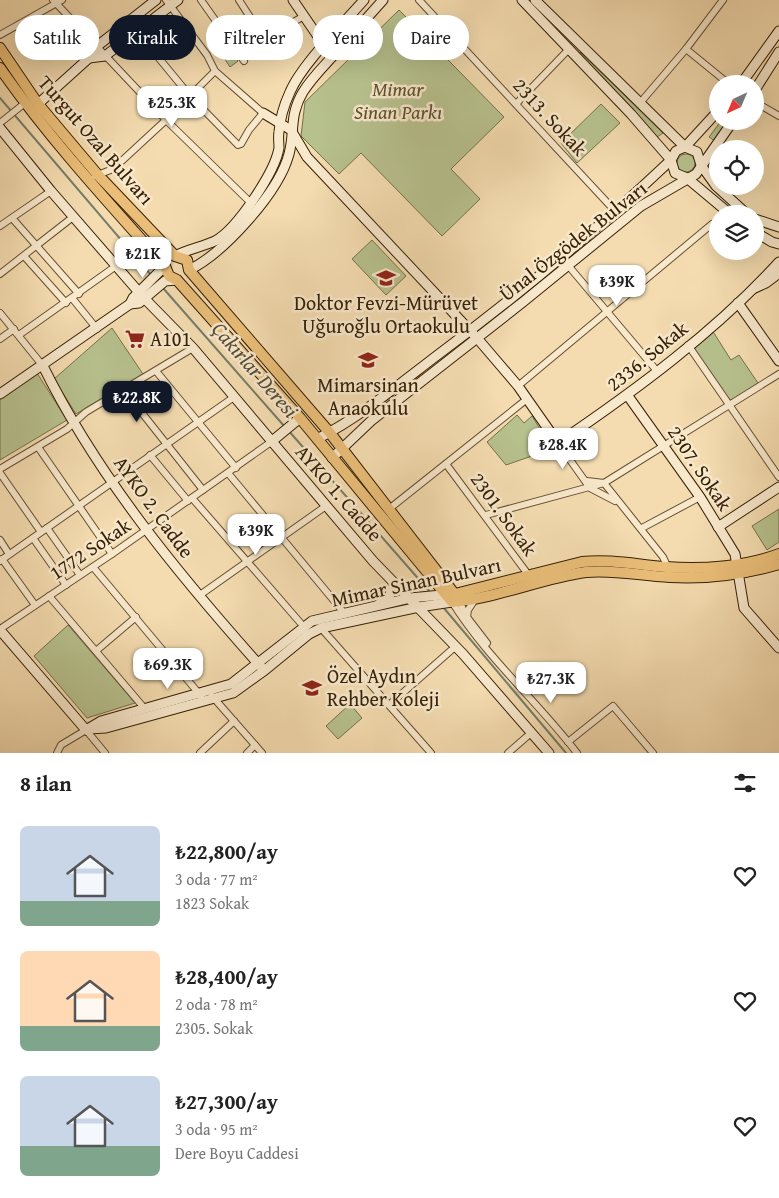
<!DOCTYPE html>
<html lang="tr">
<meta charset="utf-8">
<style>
:root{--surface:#fff;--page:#f6f6f6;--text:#222;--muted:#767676;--accent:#111827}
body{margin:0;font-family:"Gentium Book Plus",serif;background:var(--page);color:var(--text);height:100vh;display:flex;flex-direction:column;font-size:19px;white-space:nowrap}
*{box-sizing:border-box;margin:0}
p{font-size:16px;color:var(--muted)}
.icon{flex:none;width:28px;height:28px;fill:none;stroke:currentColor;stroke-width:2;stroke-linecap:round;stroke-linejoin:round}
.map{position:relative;height:753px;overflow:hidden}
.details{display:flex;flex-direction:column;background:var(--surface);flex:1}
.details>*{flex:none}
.top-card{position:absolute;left:15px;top:15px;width:500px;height:45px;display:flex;gap:10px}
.needle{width:32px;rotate:224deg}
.controls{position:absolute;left:709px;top:75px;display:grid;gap:10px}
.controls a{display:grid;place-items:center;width:55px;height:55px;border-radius:50%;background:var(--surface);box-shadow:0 5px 20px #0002;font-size:25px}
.price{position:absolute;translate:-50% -42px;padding:0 11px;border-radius:10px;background:#fff;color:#222;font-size:16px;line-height:32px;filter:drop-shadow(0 1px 2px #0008)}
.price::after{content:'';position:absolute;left:50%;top:30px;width:15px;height:11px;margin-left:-8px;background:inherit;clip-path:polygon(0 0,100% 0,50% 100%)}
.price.active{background:var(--accent);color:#fff}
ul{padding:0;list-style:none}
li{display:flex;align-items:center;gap:15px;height:125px;padding:0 20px}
li span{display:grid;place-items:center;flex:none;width:140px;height:100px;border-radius:8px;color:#555}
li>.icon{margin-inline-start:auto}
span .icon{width:60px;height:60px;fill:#fffc;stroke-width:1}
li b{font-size:21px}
h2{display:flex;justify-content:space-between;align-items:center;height:60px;padding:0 20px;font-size:21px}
.chip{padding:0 18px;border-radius:22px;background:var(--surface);box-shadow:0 5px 20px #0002;font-size:18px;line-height:45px}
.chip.active{background:var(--accent);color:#fff}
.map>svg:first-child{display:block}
</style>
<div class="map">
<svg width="779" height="753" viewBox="0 0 779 753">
<rect width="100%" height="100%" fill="#f4dcb0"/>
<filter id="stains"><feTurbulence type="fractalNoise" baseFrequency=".004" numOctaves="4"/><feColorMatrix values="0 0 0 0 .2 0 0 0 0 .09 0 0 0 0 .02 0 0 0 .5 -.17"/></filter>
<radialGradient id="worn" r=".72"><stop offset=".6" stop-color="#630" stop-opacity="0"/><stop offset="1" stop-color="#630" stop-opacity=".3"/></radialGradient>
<g fill="#b7c18e" stroke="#76704a">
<polygon points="399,10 504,117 451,169 480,199 442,236 361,153 339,174 301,136 305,102"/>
<polygon points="228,47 238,61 230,67 220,52"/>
<polygon points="580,52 663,133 657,137 578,54"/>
<polygon points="601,104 620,123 577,163 561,143"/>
<polygon points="721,121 730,121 715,141 709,137"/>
<circle cx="686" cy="163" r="9"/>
<polygon points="372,240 406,276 386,295 352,259"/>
<polygon points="112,328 143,374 76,414 54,379"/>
<polygon points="712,330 731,360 739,355 758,383 734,399 729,400 694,349 694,345"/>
<polygon points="37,373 67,420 0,460 0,396"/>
<polygon points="517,415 524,423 532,416 552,449 506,465 487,442"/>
<polygon points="779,509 779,542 767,550 752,526"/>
<polygon points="68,625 135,703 87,718 34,656"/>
<polygon points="350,704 362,718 338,739 326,726"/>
</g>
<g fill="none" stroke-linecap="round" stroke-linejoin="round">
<g stroke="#737d6a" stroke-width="2">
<polyline points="0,98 151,275"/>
<polyline points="163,288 285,427"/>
<polyline points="288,430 430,592"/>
<polyline points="443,607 566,753"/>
</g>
<defs>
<g id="street">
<polyline points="53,0 166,120 252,204"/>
<polyline points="201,0 244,61"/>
<polyline points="239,0 264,39 304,16"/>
<polyline points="419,0 616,212"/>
<polyline points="141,28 152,42 153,51 190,96 238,145 241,144 249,130 263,113 215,71 207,55 166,0"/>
<polyline points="0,35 62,0"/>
<polyline points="686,49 729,84"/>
<polyline points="755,102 779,116"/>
<polyline points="640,103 686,49 723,0"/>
<polyline points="516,104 568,50"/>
<polyline points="0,123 25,103"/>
<polyline points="95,176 113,169 166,120 215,71"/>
<polyline points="12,218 79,294"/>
<polyline points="0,226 51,191"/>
<polyline points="24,256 66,303"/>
<polyline points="561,257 657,371"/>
<polyline points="0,274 73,217"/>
<polyline points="72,298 97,329"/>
<polyline points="0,313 43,366"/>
<polyline points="19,335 116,266"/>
<polyline points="0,339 14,329"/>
<polyline points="688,345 779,477"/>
<polyline points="156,371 236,468"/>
<polyline points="518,386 712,224"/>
<polyline points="123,389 203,490"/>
<polyline points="558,443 590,488 615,501"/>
<polyline points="38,447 112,554"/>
<polyline points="150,455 188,501"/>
<polyline points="446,464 530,577"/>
<polyline points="0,469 67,429 86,412 193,348"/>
<polyline points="0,473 41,532"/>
<polyline points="228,473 345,614"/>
<polyline points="587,481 604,483 663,557 669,570"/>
<polyline points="192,498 304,627"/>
<polyline points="389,509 527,399"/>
<polyline points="486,515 604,483 779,374"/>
<polyline points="47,528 80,575"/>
<polyline points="642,528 700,497"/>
<polyline points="33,538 66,585"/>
<polyline points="0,540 9,554"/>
<polyline points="2,559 35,605"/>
<polyline points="0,561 234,397"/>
<polyline points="93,567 201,696"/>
<polyline points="200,595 326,506"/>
<polyline points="49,596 145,709"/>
<polyline points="459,601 467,617 487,643"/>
<path d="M452 602C487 658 537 701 577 753"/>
<polyline points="467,617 468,610 476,598"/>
<polyline points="321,628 431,753"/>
<polyline points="0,629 112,554 271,442"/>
<polyline points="96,651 136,617"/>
<polyline points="212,696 262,753"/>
<polyline points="389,705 456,646"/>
<polyline points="568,742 613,706 653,753"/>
<polyline points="57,753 61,745 86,730 105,753"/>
<polyline points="200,753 234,721"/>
<polyline points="247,753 255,745"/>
<polyline points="508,753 531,733"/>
</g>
<g id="secondary">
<polyline points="293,0 332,57"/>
<polyline points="522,0 631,114 671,160 675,173 687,178 730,214"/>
<polyline points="535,0 685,147 697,152 701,165 716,186 747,214"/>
<polyline points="89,58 105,56 178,0"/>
<polyline points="741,84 779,31"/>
<polyline points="755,90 779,52"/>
<polyline points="38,104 89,58 96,47 156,0"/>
<path d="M263 113 291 130 307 157 477 338 518 386 558 443C636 390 715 332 779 262"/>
<polyline points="0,128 51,191 144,298 193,348 373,561 463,654 549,753"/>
<polyline points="755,219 779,227"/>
<polyline points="755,232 772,242 779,244"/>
<path d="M175 256C188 249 202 247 215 241 237 229 275 172 279 148 279 143 278 137 279 132 280 118 284 105 290 92 302 64 343 24 364 0"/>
<path d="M189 270C224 253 279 192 289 154 295 132 289 115 303 92 311 79 322 68 332 57 349 38 366 19 383 0"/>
<polyline points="755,288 766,283 779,273"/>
<polyline points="738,303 779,361"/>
<polyline points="130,304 139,303 165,281 177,280"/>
<path d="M43 366C98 477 179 575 262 668"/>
<polyline points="0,394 130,304 133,298 165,266"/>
<polyline points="628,396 700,497 735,554 744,608 779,648"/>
<path d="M317 439C360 417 397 386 435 357 517 296 597 230 671 160L676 151 685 147 718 111"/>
<polyline points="271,442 300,418"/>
<polyline points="332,458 371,421 523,302 641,206 696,174 733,121"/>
<polyline points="718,527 779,487"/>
<polyline points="379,604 389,597 394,583"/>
<polyline points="0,630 86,730"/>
<polyline points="89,729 106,728 233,693 265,670 309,634 321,628 419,607 452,602"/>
<polyline points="86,730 101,721 231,684 312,621 410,598 452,594"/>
</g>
<g id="primary">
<polyline points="0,48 38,104 97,174 175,256 187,260 189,270 330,433 456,596"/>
<path d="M0 68C49 138 108 202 165 266L169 276 177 280 300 418 452 602C498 598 541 578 586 572 615 569 641 576 670 577 706 579 745 574 779 564"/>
<path d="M455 594 582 562C610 559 638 565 666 567 701 570 745 567 779 554"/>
</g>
</defs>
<use href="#street" stroke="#654f30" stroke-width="8"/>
<use href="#secondary" stroke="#352005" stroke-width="11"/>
<use href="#primary" stroke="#352005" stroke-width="12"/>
<use href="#street" stroke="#f8e8cc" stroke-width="6"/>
<use href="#secondary" stroke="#f8e8cc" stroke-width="9"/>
<use href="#primary" stroke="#eabe78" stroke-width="10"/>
</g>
<defs>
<symbol id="school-bare" viewBox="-9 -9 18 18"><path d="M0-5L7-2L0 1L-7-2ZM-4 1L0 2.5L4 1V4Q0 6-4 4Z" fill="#8f2418" stroke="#f8e8cc" stroke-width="2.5" paint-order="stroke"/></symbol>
<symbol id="supermarket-bare" viewBox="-9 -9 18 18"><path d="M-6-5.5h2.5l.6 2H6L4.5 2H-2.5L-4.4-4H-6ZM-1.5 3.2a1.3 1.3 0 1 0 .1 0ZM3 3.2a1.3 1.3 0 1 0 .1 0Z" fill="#8f2418" stroke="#f8e8cc" stroke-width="2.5" paint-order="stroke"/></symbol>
</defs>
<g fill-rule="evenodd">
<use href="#school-bare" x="372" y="264" width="28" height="28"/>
<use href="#supermarket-bare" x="121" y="325" width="28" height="28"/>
<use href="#school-bare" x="354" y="346" width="28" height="28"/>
<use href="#school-bare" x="298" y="674" width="28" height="28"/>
</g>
<g text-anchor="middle" stroke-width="5" stroke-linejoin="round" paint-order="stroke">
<g font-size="20" font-style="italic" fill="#5c502e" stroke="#f8e8cc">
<text x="398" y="96">Mimar<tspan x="398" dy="23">Sinan Parkı</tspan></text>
</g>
<g font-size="20" fill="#352005" stroke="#f8e8cc">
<text transform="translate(550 117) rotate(47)" y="7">2313. Sokak</text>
<text transform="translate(96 140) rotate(49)" y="7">Turgut Ozal Bulvarı</text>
<text transform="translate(573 241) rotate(-38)" y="7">Ünal Özgödek Bulvarı</text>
<text transform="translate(647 356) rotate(-39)" y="7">2336. Sokak</text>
<text transform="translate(700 468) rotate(56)" y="7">2307. Sokak</text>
<text transform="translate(339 493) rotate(49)" y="7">AYKO 1. Cadde</text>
<text transform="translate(154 507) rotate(54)" y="7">AYKO 2. Cadde</text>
<text transform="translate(504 514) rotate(54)" y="7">2301. Sokak</text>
<text transform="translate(90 549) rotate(-34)" y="7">1772 Sokak</text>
<text transform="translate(416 582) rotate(-12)" y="7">Mimar Sinan Bulvarı</text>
</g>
<g font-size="20" fill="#352005" stroke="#f8e8cc">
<text x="386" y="310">Doktor Fevzi-Mürüvet<tspan x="386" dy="23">Uğuroğlu Ortaokulu</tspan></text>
<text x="150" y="346" text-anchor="start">A101</text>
<text x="368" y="392">Mimarsinan<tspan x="368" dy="23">Anaokulu</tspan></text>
<text x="327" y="683" text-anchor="start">Özel Aydın<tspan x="327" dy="23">Rehber Koleji</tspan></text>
</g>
<g font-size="21" font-style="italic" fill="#544e38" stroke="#f8e8cc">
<text transform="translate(255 370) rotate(49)" y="7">Çakırlar Deresi</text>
</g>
</g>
<rect width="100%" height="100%" filter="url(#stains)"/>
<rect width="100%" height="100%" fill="url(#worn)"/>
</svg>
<div class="controls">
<a><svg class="needle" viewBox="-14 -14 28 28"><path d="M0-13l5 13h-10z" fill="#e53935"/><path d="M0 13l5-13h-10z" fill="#767676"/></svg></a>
<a><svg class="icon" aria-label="locate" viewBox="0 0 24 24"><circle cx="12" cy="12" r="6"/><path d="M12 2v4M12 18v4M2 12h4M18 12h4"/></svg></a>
<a><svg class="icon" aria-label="layers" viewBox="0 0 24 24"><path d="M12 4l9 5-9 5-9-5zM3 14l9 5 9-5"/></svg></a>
</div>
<b class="price" style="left:172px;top:128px">₺25.3K</b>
<b class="price" style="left:143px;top:279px">₺21K</b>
<b class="price" style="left:617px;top:307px">₺39K</b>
<b class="price active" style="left:137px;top:423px">₺22.8K</b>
<b class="price" style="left:563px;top:470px">₺28.4K</b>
<b class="price" style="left:256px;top:556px">₺39K</b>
<b class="price" style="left:168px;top:690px">₺69.3K</b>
<b class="price" style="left:551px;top:704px">₺27.3K</b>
<div class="top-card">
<a class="chip">Satılık</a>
<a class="chip active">Kiralık</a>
<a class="chip">Filtreler</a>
<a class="chip">Yeni</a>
<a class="chip">Daire</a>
</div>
</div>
<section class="details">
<h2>8 ilan<svg class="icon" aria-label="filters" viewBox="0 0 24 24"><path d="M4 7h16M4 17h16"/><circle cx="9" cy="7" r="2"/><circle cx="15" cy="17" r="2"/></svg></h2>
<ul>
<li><span style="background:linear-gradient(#c9d6e8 75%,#7fa58c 0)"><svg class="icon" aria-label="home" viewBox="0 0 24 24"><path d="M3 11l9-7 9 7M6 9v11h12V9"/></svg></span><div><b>₺22,800/ay</b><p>3 oda · 77 m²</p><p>1823 Sokak</p></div><svg class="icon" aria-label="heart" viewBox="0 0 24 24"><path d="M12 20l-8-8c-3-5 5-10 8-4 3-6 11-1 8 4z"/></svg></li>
<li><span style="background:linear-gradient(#ffd9b3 75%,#7fa58c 0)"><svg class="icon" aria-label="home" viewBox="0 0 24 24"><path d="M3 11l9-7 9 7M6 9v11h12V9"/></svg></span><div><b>₺28,400/ay</b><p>2 oda · 78 m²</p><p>2305. Sokak</p></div><svg class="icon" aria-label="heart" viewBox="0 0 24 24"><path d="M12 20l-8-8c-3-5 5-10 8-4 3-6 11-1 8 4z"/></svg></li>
<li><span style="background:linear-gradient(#c9d6e8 70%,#7fa58c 0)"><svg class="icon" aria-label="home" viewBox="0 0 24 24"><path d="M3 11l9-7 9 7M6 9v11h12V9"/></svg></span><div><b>₺27,300/ay</b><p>3 oda · 95 m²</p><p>Dere Boyu Caddesi</p></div><svg class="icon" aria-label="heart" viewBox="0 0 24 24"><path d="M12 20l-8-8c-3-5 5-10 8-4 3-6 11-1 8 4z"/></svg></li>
</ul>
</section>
